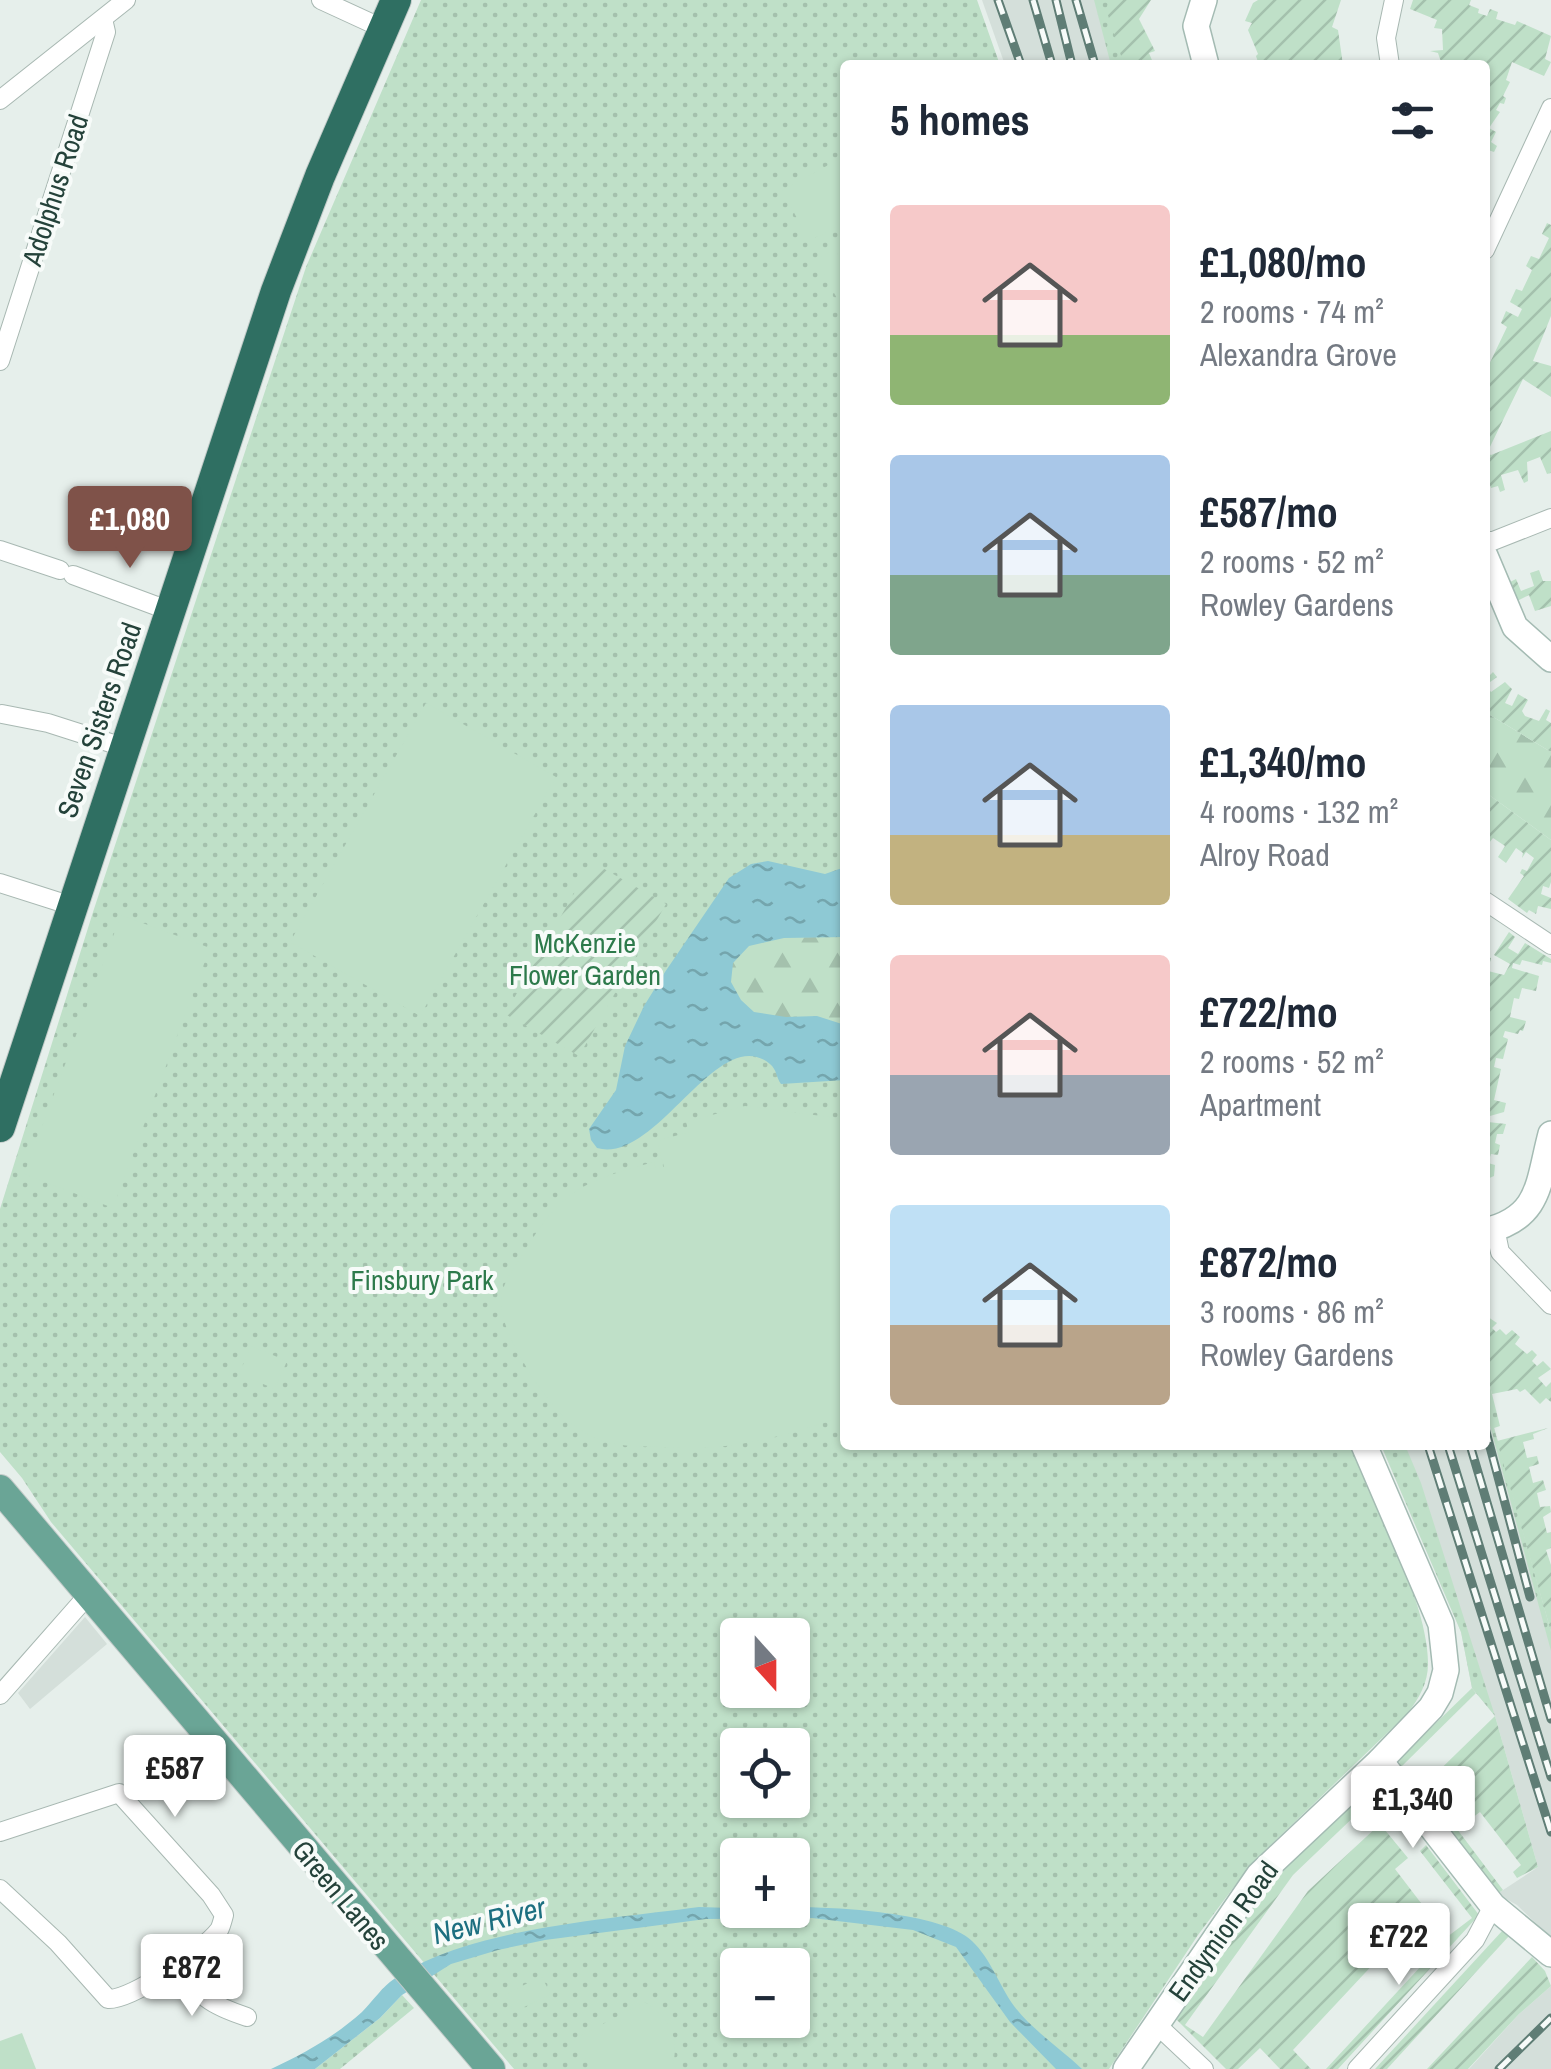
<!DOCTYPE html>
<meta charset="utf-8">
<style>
:root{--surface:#fff;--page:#f6f6f7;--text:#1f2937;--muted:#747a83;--accent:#7f5249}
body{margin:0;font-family:"Archivo Narrow",sans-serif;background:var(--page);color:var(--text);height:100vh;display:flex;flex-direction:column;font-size:38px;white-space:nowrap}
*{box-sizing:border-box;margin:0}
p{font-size:32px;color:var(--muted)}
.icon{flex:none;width:55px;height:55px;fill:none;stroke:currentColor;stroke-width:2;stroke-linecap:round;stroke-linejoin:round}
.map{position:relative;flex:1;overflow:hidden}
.side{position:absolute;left:840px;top:60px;width:650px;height:1390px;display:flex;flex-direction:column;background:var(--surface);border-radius:10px;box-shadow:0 2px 8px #0004}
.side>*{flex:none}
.needle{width:65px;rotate:159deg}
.tools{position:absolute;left:720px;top:1618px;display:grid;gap:20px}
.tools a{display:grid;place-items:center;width:90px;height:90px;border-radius:10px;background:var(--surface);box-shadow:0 2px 8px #0004;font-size:50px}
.price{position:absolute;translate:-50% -85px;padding:0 22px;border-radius:10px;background:#fff;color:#222;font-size:32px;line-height:65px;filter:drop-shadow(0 2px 5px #0008)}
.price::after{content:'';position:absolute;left:50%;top:60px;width:30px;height:22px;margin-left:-15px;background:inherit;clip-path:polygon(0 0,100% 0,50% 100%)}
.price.active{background:var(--accent);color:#fff}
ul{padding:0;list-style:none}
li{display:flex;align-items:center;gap:30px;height:250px;padding:0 50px}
li span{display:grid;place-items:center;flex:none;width:280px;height:200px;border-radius:10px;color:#555}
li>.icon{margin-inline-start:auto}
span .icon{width:120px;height:120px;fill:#fffc;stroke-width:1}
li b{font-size:42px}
h2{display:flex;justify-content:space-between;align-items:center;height:120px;padding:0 50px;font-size:42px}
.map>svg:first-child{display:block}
</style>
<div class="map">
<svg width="1551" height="2069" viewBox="0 0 1551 2069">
<defs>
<pattern id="grass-dots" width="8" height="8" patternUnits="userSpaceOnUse" patternTransform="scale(2.5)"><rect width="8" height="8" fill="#bfe0c8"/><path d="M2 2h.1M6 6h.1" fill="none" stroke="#a4c1ad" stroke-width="1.8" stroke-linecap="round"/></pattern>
<pattern id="forest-firs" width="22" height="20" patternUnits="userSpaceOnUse" patternTransform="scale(2.5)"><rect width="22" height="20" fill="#bfe0c8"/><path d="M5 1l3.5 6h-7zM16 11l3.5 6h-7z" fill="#a4c1ad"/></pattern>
<pattern id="garden-furrows" width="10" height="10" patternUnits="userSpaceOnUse" patternTransform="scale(2.5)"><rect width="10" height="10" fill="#bfe0c8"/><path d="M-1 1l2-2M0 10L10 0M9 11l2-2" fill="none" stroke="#a4c1ad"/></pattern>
<pattern id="water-ripples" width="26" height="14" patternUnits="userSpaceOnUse" patternTransform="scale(2.5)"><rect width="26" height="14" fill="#8ec9d4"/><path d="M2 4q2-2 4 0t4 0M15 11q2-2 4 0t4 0" fill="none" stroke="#74a5ad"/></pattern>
</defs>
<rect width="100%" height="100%" fill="#e6efeb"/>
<g fill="#d4dfda">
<polygon points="982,0 1110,0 1124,65 1005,65"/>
<polygon points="1485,1375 1494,1427 1551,1632 1551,1938 1517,1905 1497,1894 1538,1867 1495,1716 1472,1688 1461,1632 1381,1445 1485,1445"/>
<polygon points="85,1617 107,1644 30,1709 18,1693"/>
<polygon points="1551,1986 1551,2069 1469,2069 1519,2014"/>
</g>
<g fill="url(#grass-dots)" fill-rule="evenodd">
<path d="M421 0H977L1000 65H845V1445H1350C1374 1501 1429 1606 1428 1664 1428 1683 1419 1698 1408 1713L1251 1864 1198 1935 1109 2069H514L51 1522 22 1478 0 1452V1209L93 912 306 267ZM738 1635H792V1690H738ZM738 1745H792V1800H738ZM738 1855H792V1910H738ZM738 1965H792V2020H738Z"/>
<polygon points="1094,0 1110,0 1124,65 1111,65"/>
<polygon points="1485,1366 1500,1426 1494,1428 1551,1632 1551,1651 1485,1407"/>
<polygon points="1381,1445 1405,1445 1421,1483 1495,1716 1472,1688 1461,1632"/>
<polygon points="402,1995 414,2008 340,2069 315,2069 380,2018"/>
</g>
<g fill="url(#forest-firs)">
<polygon points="1485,712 1551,752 1551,840 1485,792"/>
<path d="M814 937H845V1025C835 1021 826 1017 815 1016 797 1015 771 1021 754 1012 744 1007 733 992 731 982 723 937 786 938 814 937Z"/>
</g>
<g fill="url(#garden-furrows)">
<polygon points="1110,0 1151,0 1139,19 1155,51 1149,53 1154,65 1124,65 1106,9"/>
<polygon points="1258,0 1341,0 1332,27 1338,30 1343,65 1259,65 1256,56 1258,54 1248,30 1252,23 1245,21 1253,3"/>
<polygon points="1413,0 1471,0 1469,5 1479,9 1478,13 1487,16 1490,9 1498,12 1496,19 1515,25 1517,21 1551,36 1545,59 1551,62 1544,76 1512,62 1506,80 1510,82 1503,96 1506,98 1504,104 1500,103 1496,110 1500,112 1489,128 1496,132 1491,142 1497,146 1494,152 1488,150 1485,156 1485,65 1442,65 1438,53 1430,51 1443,50 1442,29 1434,28 1437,20 1410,9"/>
<polygon points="1547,223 1551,225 1551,316 1533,361 1551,366 1551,397 1523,379 1487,453 1491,455 1551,431 1551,473 1547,474 1540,457 1527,462 1528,481 1524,483 1518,470 1501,475 1505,490 1500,492 1498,486 1491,488 1489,482 1485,483 1485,373 1507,327 1501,323 1506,311 1518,317 1522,309 1510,302 1516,289 1522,291 1532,270 1526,266 1531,256 1539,259 1549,238 1542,234"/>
<polygon points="1539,570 1543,581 1551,581 1551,606 1535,611 1529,595 1517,601 1510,582 1516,579 1521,591 1534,586 1530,573"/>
<polygon points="1493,672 1497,677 1486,685 1491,692 1505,682 1512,689 1505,703 1512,706 1518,694 1528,700 1522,711 1525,716 1539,721 1546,709 1550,711 1546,720 1551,723 1551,752 1485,712 1485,674 1488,677"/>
<polygon points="1485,792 1551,840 1551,882 1549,888 1543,886 1541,894 1551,898 1551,909 1538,906 1536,914 1529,910 1527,913 1508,899 1524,876 1520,873 1522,869 1527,871 1534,858 1526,852 1522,858 1523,853 1516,848 1506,863 1498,857 1505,846 1493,838 1485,848 1488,828 1485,825"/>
<polygon points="592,862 666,904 579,1056 505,1014"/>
<polygon points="1509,932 1515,937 1508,948 1518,954 1525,943 1551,959 1551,963 1543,961 1542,965 1522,960 1520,965 1513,963 1512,968 1539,976 1536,991 1522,988 1519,999 1514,998 1510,1017 1526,1021 1523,1031 1520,1030 1518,1034 1505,1031 1503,1037 1508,1039 1503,1059 1496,1058 1494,1067 1501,1069 1494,1100 1506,1103 1504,1112 1490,1116 1488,1122 1506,1124 1503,1134 1497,1134 1495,1143 1500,1145 1498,1155 1491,1154 1488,1163 1495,1165 1494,1176 1485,1180 1485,955 1491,958 1488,971 1504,975 1510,964 1494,955"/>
<polygon points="1485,1315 1497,1323 1492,1328 1496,1332 1500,1329 1506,1335 1512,1330 1520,1337 1515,1344 1527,1354 1532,1350 1537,1355 1532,1361 1537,1366 1543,1361 1551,1369 1538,1378 1546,1387 1551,1382 1551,1402 1546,1398 1540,1404 1525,1389 1520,1392 1517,1389 1492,1394 1485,1366"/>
<polygon points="1548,1428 1533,1434 1534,1439 1523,1442 1527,1458 1537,1456 1539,1464 1529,1467 1533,1483 1543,1480 1546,1490 1537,1493 1540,1507 1550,1506 1551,1512 1543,1517 1547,1533 1551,1532 1551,1548 1546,1550 1551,1565 1551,1632 1497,1441"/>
<polygon points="1472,1688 1476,1693 1400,1768 1399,1759"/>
<polygon points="1495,1716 1538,1867 1517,1878 1513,1872 1521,1865 1480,1812 1457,1829 1503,1890 1497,1894 1418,1791"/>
<polygon points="1377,1780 1383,1789 1293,1875 1185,2025 1203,2037 1308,1891 1380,1824 1408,1858 1395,1869 1447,1937 1472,1918 1420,1851 1426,1845 1479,1915 1338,2069 1326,2069 1434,1952 1407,1928 1293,2050 1311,2069 1280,2069 1260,2048 1238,2069 1226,2069 1176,2019 1261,1896 1285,1868"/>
<polygon points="1503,1930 1509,1936 1387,2069 1375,2069"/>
<polygon points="1532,1957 1545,1971 1551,1986 1519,2014 1468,2069 1427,2069"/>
</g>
<g fill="#bfe0c8">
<polygon points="845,156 845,222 809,241 782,190"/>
<polygon points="835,249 845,267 845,303 841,306 816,259"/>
<polygon points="426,703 556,777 420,1016 290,942"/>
<polygon points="121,915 210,948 113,1208 24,1174"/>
<path d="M745 1106 845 1119V1416C775 1438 734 1452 659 1447 642 1446 623 1447 606 1442 575 1433 551 1405 533 1378 520 1357 502 1328 501 1302 501 1284 514 1268 523 1254 562 1189 582 1182 654 1162L656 1169 664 1167 657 1141 689 1132 686 1122Z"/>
<polygon points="251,1346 287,1361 275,1389 239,1374"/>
<polygon points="541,1976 551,1994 514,2012 505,1995"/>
<path d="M645 2002C671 2018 680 2039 672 2069H591L574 2039Z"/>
<polygon points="22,2033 36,2069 0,2069 0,2041"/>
</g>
<g fill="url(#water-ripples)">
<path d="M768 861 825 874 845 867V937L784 938 749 946 733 963 731 982 741 1000 754 1012 786 1017 817 1016 845 1025V1080L781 1084C776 1077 777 1070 770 1064 718 1021 657 1165 597 1148L591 1140 589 1129 616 1090 625 1046 644 1006 665 972 729 878 751 864Z"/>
<path d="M699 1907 792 1910 793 1907C834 1907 942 1912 972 1941 991 1959 999 1985 1014 2006 1032 2030 1060 2048 1082 2069H1056L1010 2022 956 1947 913 1930 812 1918 706 1919 545 1940 498 1950 451 1964 402 1995 380 2018 315 2069H271C305 2053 334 2037 362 2012 373 2001 382 1987 394 1979 466 1928 612 1919 699 1907Z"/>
</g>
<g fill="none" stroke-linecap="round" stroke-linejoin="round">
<defs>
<g id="street">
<polyline points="321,0 384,29"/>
<polyline points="1390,65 1386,38 1394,0"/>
<polyline points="0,100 126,0"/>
<polyline points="1485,250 1551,108"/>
<polyline points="0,361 106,32 103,19"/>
<polyline points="1485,541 1493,541 1551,518"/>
<polyline points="0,550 60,570"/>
<polyline points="73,575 170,611"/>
<polyline points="2,714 48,723 123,747"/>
<polyline points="0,883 72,906"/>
<polyline points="1485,901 1551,945"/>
<polyline points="1495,1228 1500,1252 1551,1305"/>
<polyline points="0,1695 88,1595"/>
<path d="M0 1832 119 1793 211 1895 224 1915C223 1919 221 1927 219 1930 204 1950 132 2000 108 1999L58 1943 0 1889"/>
<path d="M177 1965C202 1997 207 2004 247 2017"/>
<polyline points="1156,2024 1204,2069"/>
<polyline points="1357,2069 1475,1940 1493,1906"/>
</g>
<g id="secondary">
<polyline points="1204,0 1196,26 1206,65"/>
<polyline points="1485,556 1515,627 1551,659"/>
<path d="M1485 1231C1541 1218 1538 1183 1551 1134"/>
<polyline points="1380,1761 1493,1906 1551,1954"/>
<polyline points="1126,2069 1259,1875 1380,1761 1431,1708 1440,1693 1446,1670 1441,1624 1364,1445"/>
</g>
<polyline id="primary" points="0,1489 491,2069"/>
<polyline id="highway" points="0,1127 276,291 320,176 396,0"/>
</defs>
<use href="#street" stroke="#a8b8b2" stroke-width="20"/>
<use href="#secondary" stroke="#a4bbb3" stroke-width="28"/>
<use href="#primary" stroke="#c2cac8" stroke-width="30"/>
<use href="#highway" stroke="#c2cac8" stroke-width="32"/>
<use href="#street" stroke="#fff" stroke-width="18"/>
<use href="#secondary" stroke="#fff" stroke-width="25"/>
<use href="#primary" stroke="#6aa596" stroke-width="28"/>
<use href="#highway" stroke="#2f6f62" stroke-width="30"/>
<defs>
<g id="rail">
<polyline points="998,0 1021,65"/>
<polyline points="1033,0 1052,65"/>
<polyline points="1056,0 1072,65"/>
<polyline points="1076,0 1095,65"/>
<polyline points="1485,1428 1530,1597"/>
<polyline points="1428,1445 1551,1832"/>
<polyline points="1448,1445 1551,1777"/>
<polyline points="1470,1445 1551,1719"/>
<polyline points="1499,2069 1551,2018"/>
</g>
</defs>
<use href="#rail" stroke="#5f7d75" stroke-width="9"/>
<use href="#rail" stroke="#f7fbf9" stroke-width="5" stroke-dasharray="15" stroke-linecap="butt"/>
</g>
<g text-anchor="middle" stroke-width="8" stroke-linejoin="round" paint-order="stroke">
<g font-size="28" fill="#24423a" stroke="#f7fbf9">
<text transform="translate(55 190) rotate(-72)" y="10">Adolphus Road</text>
<text transform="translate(99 720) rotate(-71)" y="10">Seven Sisters Road</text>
<text transform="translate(341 1895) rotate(50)" y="10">Green Lanes</text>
<text transform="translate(1223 1931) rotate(-54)" y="10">Endymion Road</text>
</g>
<g font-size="28" fill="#2d7a4b" stroke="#f7fbf9">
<text x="585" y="953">McKenzie<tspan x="585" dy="32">Flower Garden</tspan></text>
<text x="422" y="1290">Finsbury Park</text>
</g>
<g font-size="30" font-style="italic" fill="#1c6f80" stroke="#f7fbf9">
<text transform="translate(489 1921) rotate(-14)" y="10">New River</text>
</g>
</g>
</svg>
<div class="tools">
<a><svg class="needle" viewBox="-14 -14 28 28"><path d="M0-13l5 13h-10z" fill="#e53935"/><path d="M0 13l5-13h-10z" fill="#747a83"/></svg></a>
<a><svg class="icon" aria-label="locate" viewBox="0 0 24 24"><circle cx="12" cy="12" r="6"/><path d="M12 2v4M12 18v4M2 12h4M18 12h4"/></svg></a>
<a>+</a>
<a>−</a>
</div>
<b class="price active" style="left:130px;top:571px">£1,080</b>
<b class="price" style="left:175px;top:1820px">£587</b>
<b class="price" style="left:1413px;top:1851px">£1,340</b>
<b class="price" style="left:1399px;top:1988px">£722</b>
<b class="price" style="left:192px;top:2019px">£872</b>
<section class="side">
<h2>5 homes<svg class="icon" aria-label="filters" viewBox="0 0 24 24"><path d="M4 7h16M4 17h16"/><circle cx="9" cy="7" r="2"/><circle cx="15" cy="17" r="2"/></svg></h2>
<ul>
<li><span style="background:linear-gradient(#f6c9c9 65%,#8fb573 0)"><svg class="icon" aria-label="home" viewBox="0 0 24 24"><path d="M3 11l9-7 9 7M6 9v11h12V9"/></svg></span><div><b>£1,080/mo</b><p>2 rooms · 74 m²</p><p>Alexandra Grove</p></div></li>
<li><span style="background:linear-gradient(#a9c7e8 60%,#7fa58c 0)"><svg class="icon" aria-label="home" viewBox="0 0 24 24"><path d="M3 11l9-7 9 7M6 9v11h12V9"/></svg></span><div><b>£587/mo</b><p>2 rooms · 52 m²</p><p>Rowley Gardens</p></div></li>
<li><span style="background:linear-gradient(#a9c7e8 65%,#c2b280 0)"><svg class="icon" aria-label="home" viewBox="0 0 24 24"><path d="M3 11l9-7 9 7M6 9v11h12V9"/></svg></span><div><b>£1,340/mo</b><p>4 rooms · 132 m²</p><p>Alroy Road</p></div></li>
<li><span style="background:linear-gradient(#f6c9c9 60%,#9aa5b1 0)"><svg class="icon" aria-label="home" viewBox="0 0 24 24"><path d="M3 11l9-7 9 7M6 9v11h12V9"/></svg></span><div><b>£722/mo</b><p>2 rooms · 52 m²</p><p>Apartment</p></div></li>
<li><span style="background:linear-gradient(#bfe0f5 60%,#b9a48a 0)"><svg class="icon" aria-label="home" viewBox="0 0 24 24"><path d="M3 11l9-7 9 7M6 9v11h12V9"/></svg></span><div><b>£872/mo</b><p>3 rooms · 86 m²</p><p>Rowley Gardens</p></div></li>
</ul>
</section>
</div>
